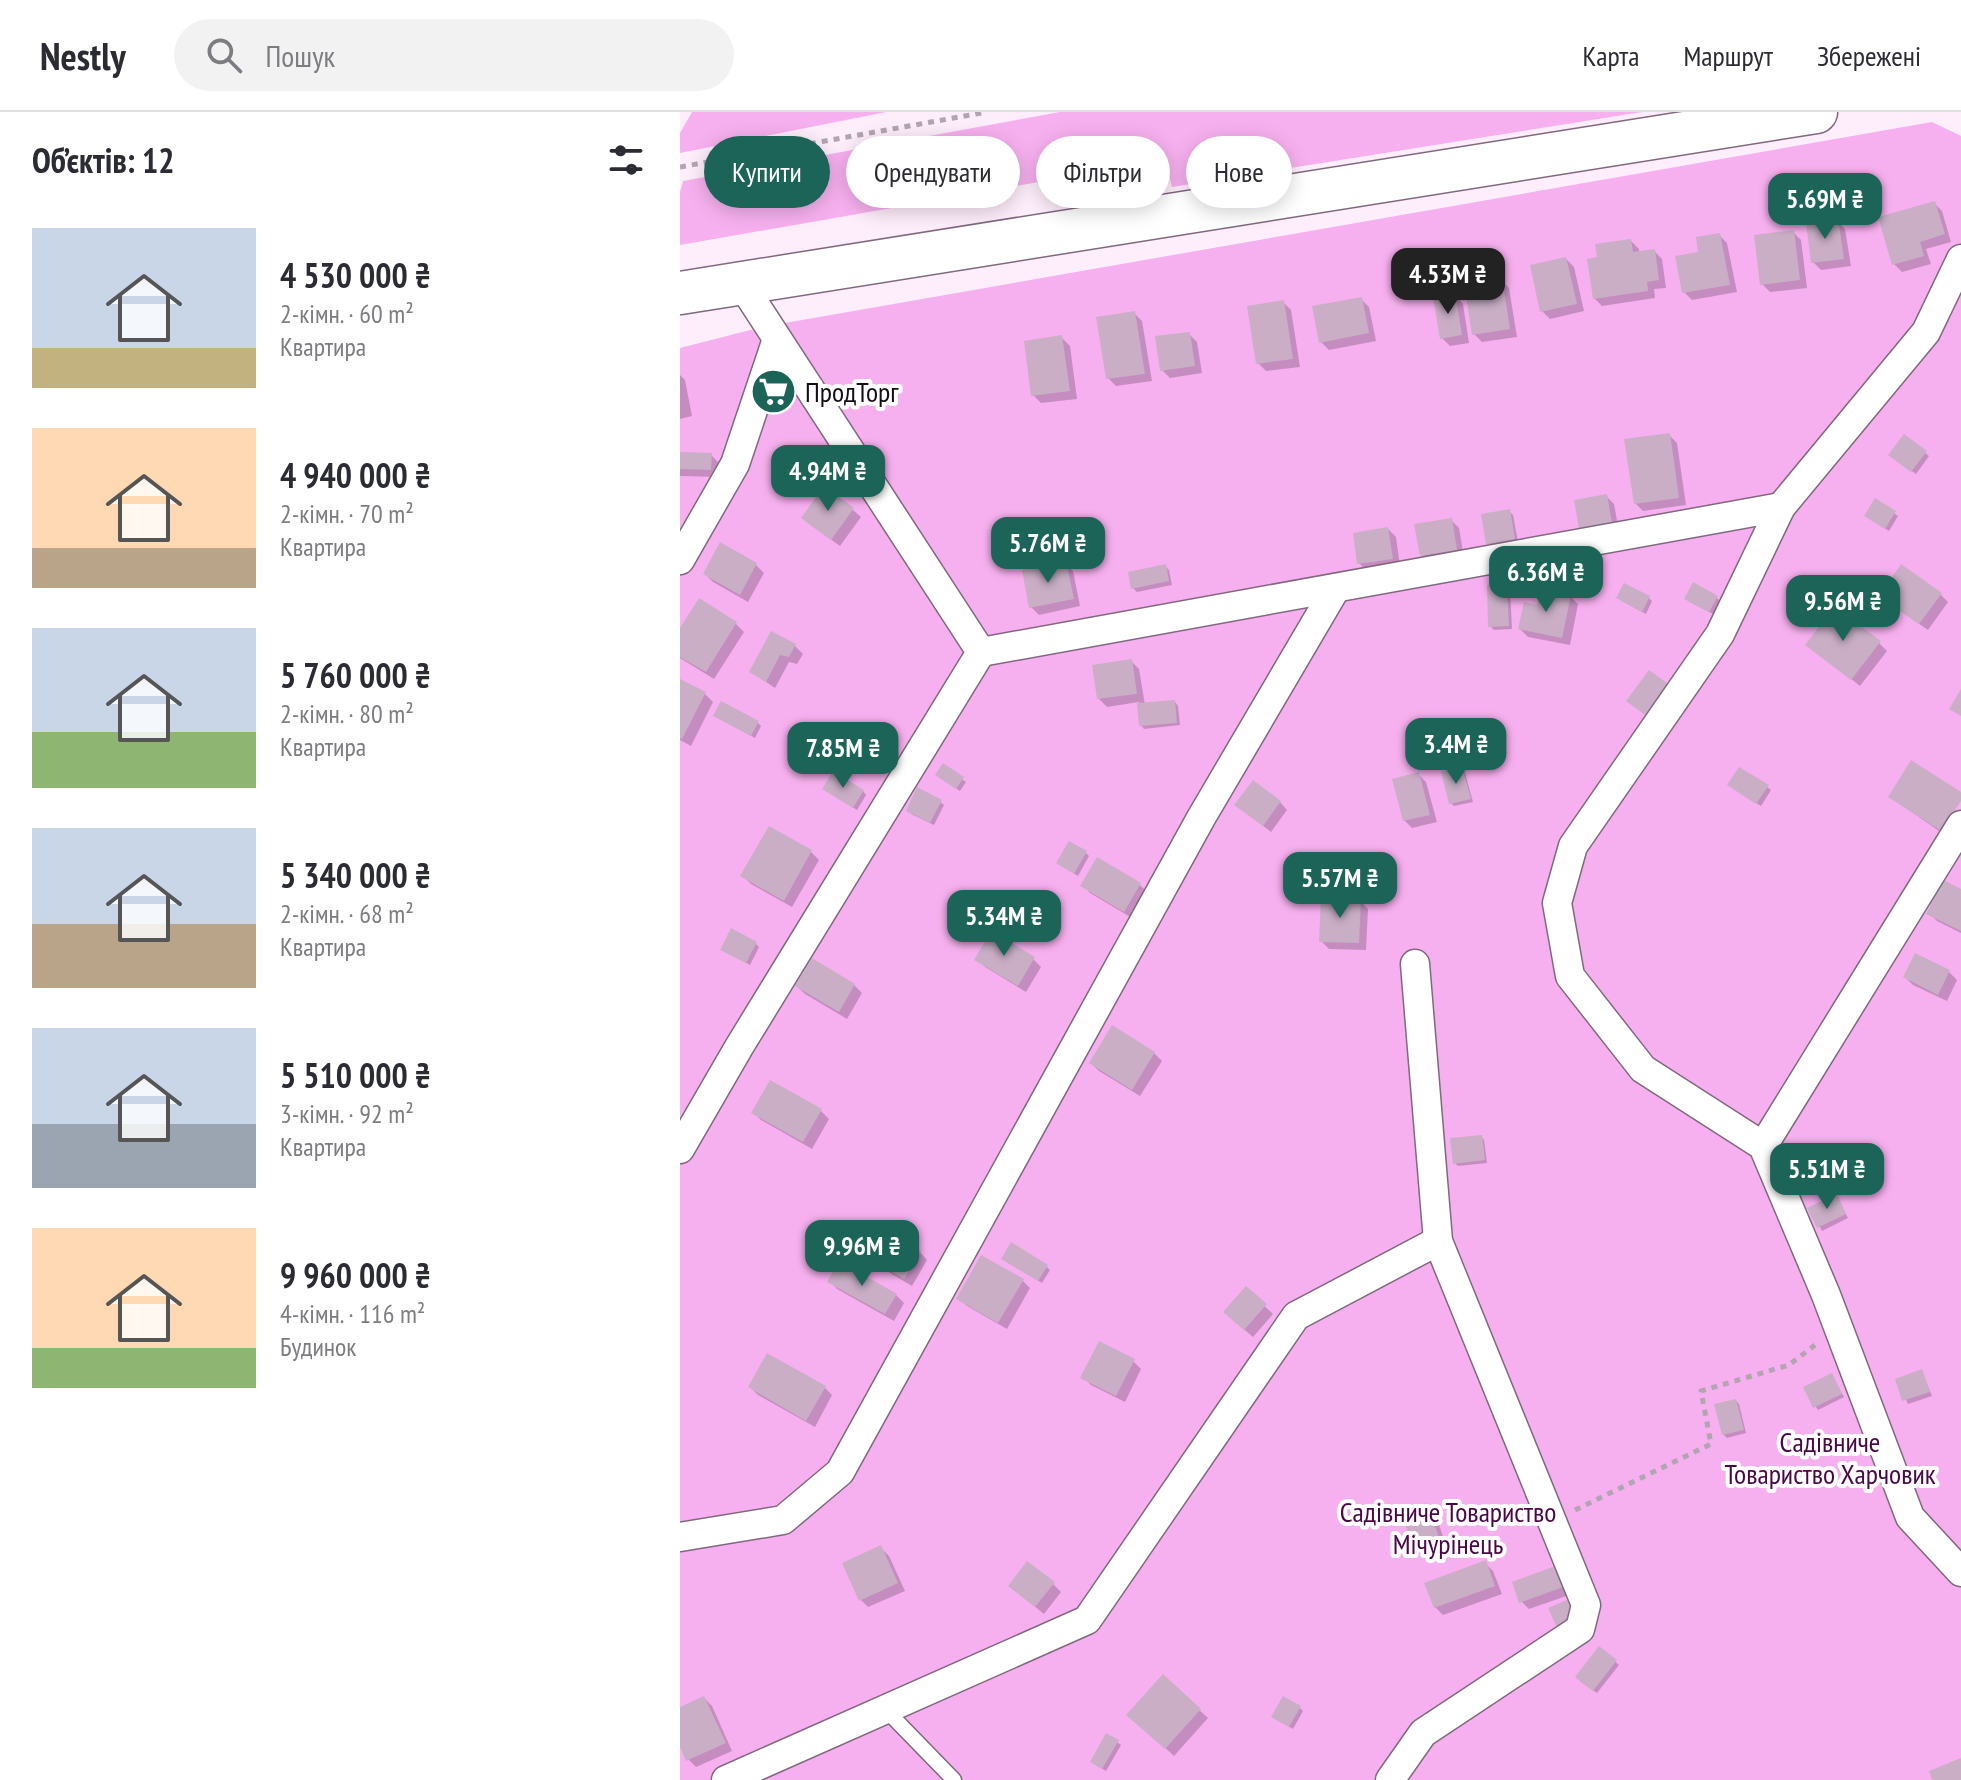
<!DOCTYPE html>
<html lang="uk">
<meta charset="utf-8">
<style>
:root{--surface:#fff;--page:#f2f2f3;--text:#2b2b33;--muted:#7c7c81;--line:#e1e1e2;--accent:#1c6458}
body{margin:0;font-family:"PT Sans Narrow",sans-serif;background:var(--page);color:var(--text);height:100vh;display:flex;flex-direction:column;font-size:30px;white-space:nowrap}
*{box-sizing:border-box;margin:0}
p{font-size:26px;color:var(--muted)}
.icon{flex:none;width:44px;height:44px;fill:none;stroke:currentColor;stroke-width:2;stroke-linecap:round;stroke-linejoin:round}
.map{position:relative;flex:1;overflow:hidden}
.details{display:flex;flex-direction:column;background:var(--surface);width:680px}
.details>*{flex:none}
.top-card{position:absolute;left:24px;top:24px;width:760px;height:72px;display:flex;gap:16px}
.price{position:absolute;translate:-50% -68px;padding:0 18px;border-radius:16px;background:var(--accent);color:#fff;font-size:26px;line-height:52px;filter:drop-shadow(0 2px 4px #0008)}
.price::after{content:'';position:absolute;left:50%;top:48px;width:24px;height:18px;margin-left:-12px;background:inherit;clip-path:polygon(0 0,100% 0,50% 100%)}
.price.on{background:#222;color:#fff}
ul{padding:0;list-style:none}
li{display:flex;align-items:center;gap:24px;height:200px;padding:0 32px}
li span{display:grid;place-items:center;flex:none;width:224px;height:160px;border-radius:0px;color:#555}
li>.icon{margin-inline-start:auto}
span .icon{width:96px;height:96px;fill:#fffc;stroke-width:1}
li b{font-size:34px}
h2{display:flex;justify-content:space-between;align-items:center;height:96px;padding:0 32px;font-size:34px}
.chip{padding:0 28px;border-radius:36px;background:var(--surface);box-shadow:0 4px 20px #0003;font-size:28px;line-height:72px}
.chip.on{background:var(--accent);color:#fff}
header{display:flex;align-items:center;gap:48px;box-sizing:border-box;height:112px;padding:0 40px;background:var(--surface);border-bottom:2px solid var(--line)}
header strong{font-size:38px}
nav{display:flex;gap:44px;margin-inline-start:auto;font-size:28px}
.search{width:560px;height:72px;background:var(--page);display:flex;align-items:center;gap:20px;box-sizing:border-box;padding:0 28px;border-radius:44px;color:var(--muted);font-size:30px}
main{display:flex;flex:1;min-height:0}
.map>svg:first-child{display:block}
</style>
<header>
<strong>Nestly</strong>
<div class="search"><svg class="icon" aria-label="search" viewBox="0 0 24 24"><circle cx="10" cy="10" r="6"/><path d="M15 15l6 6"/></svg>Пошук</div>
<nav><a>Карта</a><a>Маршрут</a><a>Збережені</a></nav>
</header>
<main>
<section class="details">
<h2>Об’єктів: 12<svg class="icon" aria-label="filters" viewBox="0 0 24 24"><path d="M4 7h16M4 17h16"/><circle cx="9" cy="7" r="2"/><circle cx="15" cy="17" r="2"/></svg></h2>
<ul>
<li><span style="background:linear-gradient(#c9d6e8 75%,#c2b280 0)"><svg class="icon" aria-label="home" viewBox="0 0 24 24"><path d="M3 11l9-7 9 7M6 9v11h12V9"/></svg></span><div><b>4 530 000 ₴</b><p>2-кімн. · 60 m²</p><p>Квартира</p></div></li>
<li><span style="background:linear-gradient(#ffd9b3 75%,#b9a48a 0)"><svg class="icon" aria-label="home" viewBox="0 0 24 24"><path d="M3 11l9-7 9 7M6 9v11h12V9"/></svg></span><div><b>4 940 000 ₴</b><p>2-кімн. · 70 m²</p><p>Квартира</p></div></li>
<li><span style="background:linear-gradient(#c9d6e8 65%,#8fb573 0)"><svg class="icon" aria-label="home" viewBox="0 0 24 24"><path d="M3 11l9-7 9 7M6 9v11h12V9"/></svg></span><div><b>5 760 000 ₴</b><p>2-кімн. · 80 m²</p><p>Квартира</p></div></li>
<li><span style="background:linear-gradient(#c9d6e8 60%,#b9a48a 0)"><svg class="icon" aria-label="home" viewBox="0 0 24 24"><path d="M3 11l9-7 9 7M6 9v11h12V9"/></svg></span><div><b>5 340 000 ₴</b><p>2-кімн. · 68 m²</p><p>Квартира</p></div></li>
<li><span style="background:linear-gradient(#c9d6e8 60%,#9aa5b1 0)"><svg class="icon" aria-label="home" viewBox="0 0 24 24"><path d="M3 11l9-7 9 7M6 9v11h12V9"/></svg></span><div><b>5 510 000 ₴</b><p>3-кімн. · 92 m²</p><p>Квартира</p></div></li>
<li><span style="background:linear-gradient(#ffd9b3 75%,#8fb573 0)"><svg class="icon" aria-label="home" viewBox="0 0 24 24"><path d="M3 11l9-7 9 7M6 9v11h12V9"/></svg></span><div><b>9 960 000 ₴</b><p>4-кімн. · 116 m²</p><p>Будинок</p></div></li>
</ul>
</section>
<div class="map">
<svg width="1281" height="1668" viewBox="0 0 1281 1668">
<rect width="100%" height="100%" fill="#feedfb"/>
<g fill="#f7b0ef">
<polygon points="12,0 206,0 0,41 0,21"/>
<polygon points="380,0 962,0 492,75 485,48 0,133 0,80 3,69"/>
<polygon points="1252,10 1281,24 1281,1668 0,1668 0,236 82,215"/>
</g>
<g fill="#0003">
<polygon points="1254,91 1262,99 1271,130 1246,137 1251,152 1222,160 1214,152"/>
<polygon points="1157,109 1165,117 1171,154 1141,158 1133,150"/>
<polygon points="1113,120 1121,128 1127,176 1090,180 1082,172"/>
<polygon points="1039,123 1047,131 1057,180 1012,188 1004,180 1021,141"/>
<polygon points="951,129 959,137 959,141 974,139 982,147 986,176 974,177 975,186 922,194 914,186 919,147"/>
<polygon points="886,147 894,155 904,199 870,207 862,199"/>
<polygon points="821,168 829,176 837,225 802,230 794,222"/>
<polygon points="775,183 783,192 789,231 770,234 762,226"/>
<polygon points="681,187 689,195 696,229 649,238 641,230"/>
<polygon points="603,190 611,198 620,255 586,259 578,251"/>
<polygon points="454,201 462,209 472,269 436,274 428,266"/>
<polygon points="509,222 517,230 522,261 490,266 482,258"/>
<polygon points="382,226 390,234 397,287 361,291 353,283"/>
<polygon points="0,263 5,268 12,304 0,307"/>
<polygon points="989,323 997,331 1006,393 963,399 955,391"/>
<polygon points="1224,324 1249,344 1236,362 1214,346"/>
<polygon points="0,342 31,343 39,351 38,365 0,364"/>
<polygon points="926,384 934,392 939,419 909,424 901,416"/>
<polygon points="1196,389 1218,404 1209,419 1190,407"/>
<polygon points="173,398 181,405 160,434 132,414"/>
<polygon points="830,400 833,403 838,430 812,435 808,431"/>
<polygon points="771,408 779,416 784,445 750,451 742,443"/>
<polygon points="708,417 716,425 720,454 687,459 679,451"/>
<polygon points="41,433 76,453 84,461 68,490 33,470 25,462"/>
<polygon points="385,451 393,459 400,494 359,503 351,495"/>
<polygon points="485,454 489,458 492,473 457,480 453,476"/>
<polygon points="827,474 830,477 832,517 814,518 810,514"/>
<polygon points="1260,482 1268,490 1248,518 1209,491"/>
<polygon points="890,484 898,492 890,533 848,525 840,517 859,495"/>
<polygon points="969,486 972,489 966,502 942,489"/>
<polygon points="1037,486 1040,489 1033,502 1010,490"/>
<polygon points="19,489 56,512 64,520 34,567 0,546 0,520"/>
<polygon points="92,522 115,534 123,542 117,552 109,550 95,576 71,560"/>
<polygon points="1199,531 1207,539 1180,574 1128,533"/>
<polygon points="451,549 459,557 465,593 495,590 498,594 500,613 464,617 461,613 459,590 427,595 419,587"/>
<polygon points="0,569 25,582 33,590 11,634 0,628"/>
<polygon points="35,604 78,611 81,614 75,626"/>
<polygon points="263,654 286,670 280,679 261,666"/>
<polygon points="782,657 785,661 793,690 774,694 771,691"/>
<polygon points="738,662 746,670 757,710 732,716 724,708"/>
<polygon points="1087,675 1091,678 1081,694 1053,676"/>
<polygon points="183,679 186,683 177,698 148,680"/>
<polygon points="1281,682 1259,719 1210,685"/>
<polygon points="260,690 264,693 254,713 231,702"/>
<polygon points="600,690 607,698 591,720 565,700"/>
<polygon points="90,717 131,740 139,748 112,795 71,772 63,764"/>
<polygon points="406,741 409,744 398,764 382,754"/>
<polygon points="403,773 460,773 468,781 452,806 410,781"/>
<polygon points="1281,779 1281,821 1257,809 1249,801"/>
<polygon points="680,789 688,797 686,838 649,837 641,829"/>
<polygon points="76,832 79,835 70,853 42,838"/>
<polygon points="1236,843 1269,860 1277,868 1267,889 1233,873 1225,865"/>
<polygon points="297,847 353,847 361,855 346,880 305,855"/>
<polygon points="174,873 182,881 167,907 125,882 117,874"/>
<polygon points="433,916 474,941 482,949 460,984 419,959 411,951"/>
<polygon points="91,971 141,999 149,1007 132,1037 81,1008 73,1000"/>
<polygon points="801,1025 804,1028 807,1051 778,1054 775,1051"/>
<polygon points="1156,1084 1168,1106 1142,1119 1130,1097"/>
<polygon points="240,1140 247,1148 232,1174 190,1149 182,1141"/>
<polygon points="327,1150 366,1154 370,1158 362,1171"/>
<polygon points="342,1168 350,1176 327,1217 287,1194 279,1187"/>
<polygon points="150,1169 216,1183 224,1191 214,1209 157,1177"/>
<polygon points="566,1177 593,1202 573,1225 553,1208"/>
<polygon points="453,1249 461,1257 445,1290 411,1273 403,1265"/>
<polygon points="1242,1260 1252,1284 1228,1292 1217,1268"/>
<polygon points="1151,1263 1164,1285 1138,1298 1135,1294"/>
<polygon points="70,1275 145,1276 152,1283 135,1315 78,1283"/>
<polygon points="1056,1289 1059,1292 1066,1321 1047,1326 1043,1322"/>
<polygon points="747,1393 755,1401 768,1439 745,1447 737,1439"/>
<polygon points="201,1436 209,1444 225,1479 188,1495 180,1487"/>
<polygon points="805,1451 813,1459 822,1482 763,1503 755,1495"/>
<polygon points="878,1456 892,1482 849,1497 841,1489"/>
<polygon points="373,1472 381,1480 364,1502 339,1482"/>
<polygon points="920,1537 939,1553 917,1581 900,1569"/>
<polygon points="483,1565 528,1606 494,1644 457,1610"/>
<polygon points="24,1586 32,1594 52,1639 16,1655 8,1647 0,1630 0,1597"/>
<polygon points="620,1596 623,1599 613,1617 597,1608"/>
<polygon points="437,1630 441,1633 426,1659 416,1653"/>
</g>
<g fill="#c9aec6">
<polygon points="1255,89 1265,122 1240,130 1244,144 1212,153 1198,105"/>
<polygon points="1158,106 1164,147 1131,151 1126,111"/>
<polygon points="1114,118 1120,168 1080,173 1074,123"/>
<polygon points="1040,121 1050,173 1002,181 995,144 1018,140 1016,125"/>
<polygon points="951,127 953,140 975,137 979,168 967,170 968,179 913,187 907,147 917,145 915,132"/>
<polygon points="886,145 897,192 860,200 850,153"/>
<polygon points="822,165 830,217 792,223 784,171"/>
<polygon points="775,181 782,223 760,227 753,185"/>
<polygon points="682,185 689,221 639,231 632,194"/>
<polygon points="604,188 613,247 576,252 567,194"/>
<polygon points="455,199 465,262 426,267 416,205"/>
<polygon points="510,220 515,254 480,259 475,224"/>
<polygon points="382,223 390,279 351,284 344,229"/>
<polygon points="990,321 999,386 954,392 944,327"/>
<polygon points="1224,322 1247,339 1231,360 1208,343"/>
<polygon points="0,340 32,341 31,358 0,357"/>
<polygon points="144,374 174,396 151,428 121,406"/>
<polygon points="927,382 932,411 899,417 894,388"/>
<polygon points="1195,386 1216,399 1205,417 1184,404"/>
<polygon points="830,397 835,427 806,432 801,402"/>
<polygon points="772,406 777,438 740,444 734,412"/>
<polygon points="708,415 713,447 677,452 673,421"/>
<polygon points="40,430 77,451 60,483 23,462"/>
<polygon points="386,449 394,487 349,496 342,458"/>
<polygon points="486,452 489,469 451,477 448,460"/>
<polygon points="1221,452 1262,481 1239,512 1199,484"/>
<polygon points="1013,470 1038,484 1029,500 1004,487"/>
<polygon points="944,471 970,484 962,500 936,486"/>
<polygon points="827,472 829,514 808,515 807,473"/>
<polygon points="861,476 891,483 882,526 838,517 844,490 857,493"/>
<polygon points="19,486 57,510 26,560 0,545 0,516"/>
<polygon points="1154,495 1201,529 1171,568 1125,533"/>
<polygon points="91,519 116,532 109,545 100,543 86,570 69,560"/>
<polygon points="452,547 457,582 417,587 412,553"/>
<polygon points="969,558 995,577 972,608 946,589"/>
<polygon points="0,567 26,580 2,627 0,626"/>
<polygon points="1281,577 1281,604 1269,597"/>
<polygon points="495,588 497,611 459,614 457,591"/>
<polygon points="41,589 79,609 71,624 33,604"/>
<polygon points="1231,648 1281,680 1281,689 1261,719 1208,685"/>
<polygon points="263,651 284,665 276,677 255,663"/>
<polygon points="782,655 791,687 769,692 761,660"/>
<polygon points="1059,655 1089,673 1076,692 1047,673"/>
<polygon points="153,659 184,678 173,696 142,677"/>
<polygon points="739,660 750,703 723,709 712,667"/>
<polygon points="573,668 601,689 583,714 554,693"/>
<polygon points="237,675 262,688 250,711 226,699"/>
<polygon points="89,714 132,738 104,789 60,764"/>
<polygon points="389,729 407,739 394,762 376,751"/>
<polygon points="417,745 461,771 444,800 400,774"/>
<polygon points="1263,768 1281,777 1281,819 1246,802"/>
<polygon points="641,785 681,787 679,831 639,830"/>
<polygon points="51,816 77,830 66,851 40,838"/>
<polygon points="311,819 355,845 338,874 294,848"/>
<polygon points="1235,841 1270,858 1258,883 1223,865"/>
<polygon points="132,846 175,872 159,900 115,874"/>
<polygon points="432,913 475,940 452,978 409,951"/>
<polygon points="90,968 142,997 123,1030 71,1001"/>
<polygon points="802,1023 805,1048 773,1052 770,1026"/>
<polygon points="1157,1082 1166,1102 1137,1116 1127,1096"/>
<polygon points="197,1112 241,1139 224,1167 180,1141"/>
<polygon points="331,1130 368,1153 358,1169 321,1147"/>
<polygon points="301,1143 344,1167 318,1211 276,1187"/>
<polygon points="159,1149 217,1182 205,1202 147,1170"/>
<polygon points="566,1174 587,1192 564,1218 543,1200"/>
<polygon points="419,1229 455,1247 436,1284 400,1266"/>
<polygon points="87,1241 146,1274 126,1309 68,1275"/>
<polygon points="1242,1257 1250,1280 1222,1289 1215,1267"/>
<polygon points="1152,1261 1162,1282 1133,1296 1123,1275"/>
<polygon points="1056,1287 1064,1318 1042,1323 1034,1292"/>
<polygon points="747,1391 761,1431 735,1440 721,1400"/>
<polygon points="201,1433 218,1471 179,1489 162,1451"/>
<polygon points="806,1448 815,1474 754,1496 744,1471"/>
<polygon points="347,1449 375,1470 355,1495 328,1474"/>
<polygon points="878,1453 886,1474 839,1491 832,1470"/>
<polygon points="887,1488 898,1513 879,1520 868,1496"/>
<polygon points="919,1534 937,1548 913,1579 895,1565"/>
<polygon points="483,1562 521,1597 485,1637 446,1603"/>
<polygon points="24,1584 46,1631 6,1649 0,1635 0,1595"/>
<polygon points="603,1584 621,1594 609,1615 591,1605"/>
<polygon points="426,1621 439,1628 422,1657 410,1650"/>
<polygon points="1281,1646 1281,1668 1252,1668 1249,1659"/>
</g>
<g fill="none" stroke-linecap="round" stroke-linejoin="round">
<defs>
<polyline id="service" points="205,1597 274,1668"/>
<g id="minor">
<polyline points="1281,147 1246,220 1101,395 1040,522 893,734 877,791 890,864 963,957 1083,1034 1146,1183 1230,1405 1281,1460"/>
<polyline points="61,171 301,540 1101,395"/>
<polyline points="0,448 55,352 97,227"/>
<polyline points="1083,1034 1281,713"/>
<polyline points="0,1037 59,935 301,540"/>
<polyline points="0,1425 103,1408 160,1360 521,706 656,476"/>
<polyline points="46,1668 407,1508 616,1204 758,1129"/>
<polyline points="710,1668 743,1621 900,1517 906,1493 758,1129 735,852"/>
</g>
<polyline id="secondary" points="0,181 1136,0"/>
</defs>
<use href="#service" stroke="#80687d" stroke-width="17"/>
<use href="#minor" stroke="#80687d" stroke-width="31"/>
<use href="#secondary" stroke="#80687d" stroke-width="45"/>
<g stroke="#b2a4b0" stroke-width="5" stroke-dasharray="6 6" stroke-linecap="butt">
<polyline points="0,55 307,0"/>
<polyline points="895,1398 1031,1332 1021,1279 1109,1253 1135,1233"/>
</g>
<use href="#service" stroke="#fff" stroke-width="14"/>
<use href="#minor" stroke="#fff" stroke-width="28"/>
<use href="#secondary" stroke="#fff" stroke-width="42"/>
</g>
<defs>
<symbol id="supermarket-disc" viewBox="-11 -11 22 22"><circle r="9.5" fill="#1c6458" stroke="#fff"/><path d="M-6-5.5h2.5l.6 2H6L4.5 2H-2.5L-4.4-4H-6ZM-1.5 3.2a1.3 1.3 0 1 0 .1 0ZM3 3.2a1.3 1.3 0 1 0 .1 0Z" fill="#fff"/></symbol>
</defs>
<g fill-rule="evenodd">
<use href="#supermarket-disc" x="68" y="254" width="51" height="51"/>
</g>
<g text-anchor="middle" stroke-width="8" stroke-linejoin="round" paint-order="stroke">
<g font-size="28" fill="#150c14" stroke="#fff" text-anchor="start">
<text x="125" y="290">ПродТорг</text>
</g>
<g font-size="28" fill="#4b0648" stroke="#fff">
<text x="1150" y="1340">Садівниче<tspan x="1150" dy="32">Товариство Харчовик</tspan></text>
<text x="768" y="1410">Садівниче Товариство<tspan x="768" dy="32">Мічурінець</tspan></text>
</g>
</g>
</svg>
<b class="price" style="left:1145px;top:129px">5.69M ₴</b>
<b class="price on" style="left:768px;top:204px">4.53M ₴</b>
<b class="price" style="left:148px;top:401px">4.94M ₴</b>
<b class="price" style="left:368px;top:473px">5.76M ₴</b>
<b class="price" style="left:866px;top:502px">6.36M ₴</b>
<b class="price" style="left:1163px;top:531px">9.56M ₴</b>
<b class="price" style="left:776px;top:674px">3.4M ₴</b>
<b class="price" style="left:163px;top:678px">7.85M ₴</b>
<b class="price" style="left:660px;top:808px">5.57M ₴</b>
<b class="price" style="left:324px;top:846px">5.34M ₴</b>
<b class="price" style="left:1147px;top:1099px">5.51M ₴</b>
<b class="price" style="left:182px;top:1176px">9.96M ₴</b>
<div class="top-card">
<a class="chip on">Купити</a>
<a class="chip">Орендувати</a>
<a class="chip">Фільтри</a>
<a class="chip">Нове</a>
</div>
</div>
</main>
